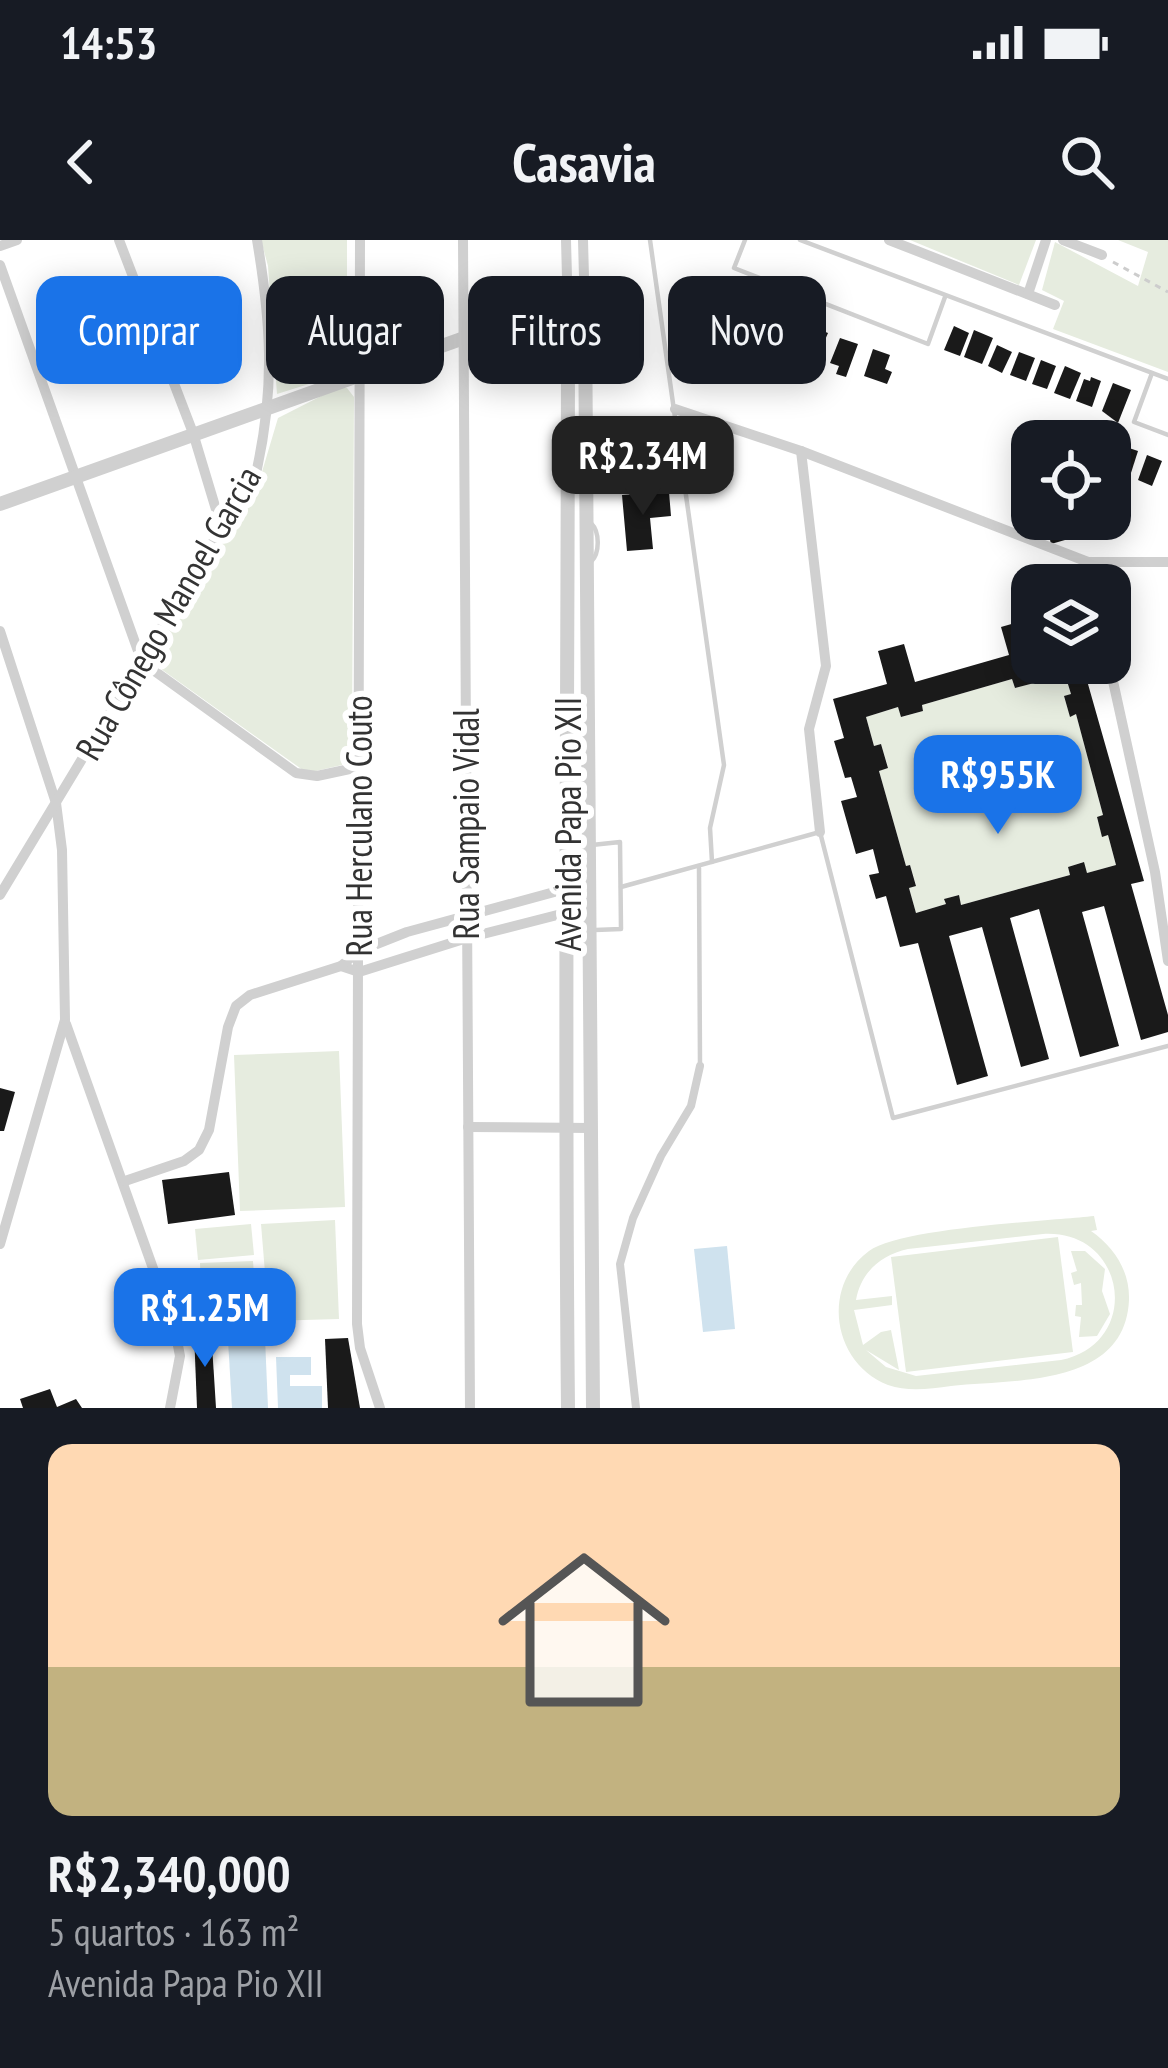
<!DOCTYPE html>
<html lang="pt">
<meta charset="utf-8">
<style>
:root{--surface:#171b24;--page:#242831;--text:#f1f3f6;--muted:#9ea1a6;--line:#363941;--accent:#1a73e8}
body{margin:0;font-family:"PT Sans Narrow",sans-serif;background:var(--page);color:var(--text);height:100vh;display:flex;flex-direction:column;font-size:45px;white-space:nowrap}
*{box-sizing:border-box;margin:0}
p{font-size:39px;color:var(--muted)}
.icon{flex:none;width:66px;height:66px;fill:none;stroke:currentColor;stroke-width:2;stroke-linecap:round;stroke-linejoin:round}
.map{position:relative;height:1168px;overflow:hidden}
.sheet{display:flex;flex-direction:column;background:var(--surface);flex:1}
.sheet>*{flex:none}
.banner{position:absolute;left:36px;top:36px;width:1098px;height:108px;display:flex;gap:24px}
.controls{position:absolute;left:1011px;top:180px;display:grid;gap:24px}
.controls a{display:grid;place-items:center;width:120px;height:120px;border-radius:24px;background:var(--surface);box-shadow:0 6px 30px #0003;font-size:60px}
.price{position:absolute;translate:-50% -102px;padding:0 27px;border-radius:24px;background:var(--accent);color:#fff;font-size:39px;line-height:78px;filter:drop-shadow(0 3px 6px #0008)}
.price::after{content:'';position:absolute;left:50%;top:72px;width:36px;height:27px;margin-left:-18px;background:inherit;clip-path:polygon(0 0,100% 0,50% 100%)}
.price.current{background:#222;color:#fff}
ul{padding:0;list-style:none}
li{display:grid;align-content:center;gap:24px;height:636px;padding:0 48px}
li+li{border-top:3px solid var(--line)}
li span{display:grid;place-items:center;height:372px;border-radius:24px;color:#555}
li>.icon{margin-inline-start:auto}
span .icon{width:216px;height:216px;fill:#fffc;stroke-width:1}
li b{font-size:51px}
.chip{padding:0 42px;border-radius:24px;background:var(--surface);box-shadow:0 6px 30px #0003;font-size:42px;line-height:108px}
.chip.current{background:var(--accent);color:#fff}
.status{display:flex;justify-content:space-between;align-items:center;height:84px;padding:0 60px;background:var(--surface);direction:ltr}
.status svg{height:33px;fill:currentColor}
header{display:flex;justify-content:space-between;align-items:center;height:156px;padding:0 48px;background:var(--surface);font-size:54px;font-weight:600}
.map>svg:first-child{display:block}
</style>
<div class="status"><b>14:53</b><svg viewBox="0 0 49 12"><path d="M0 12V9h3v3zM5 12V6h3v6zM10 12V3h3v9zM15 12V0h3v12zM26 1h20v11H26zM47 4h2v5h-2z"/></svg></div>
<header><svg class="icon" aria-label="back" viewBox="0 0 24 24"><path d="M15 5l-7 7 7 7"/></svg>Casavia<svg class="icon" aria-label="search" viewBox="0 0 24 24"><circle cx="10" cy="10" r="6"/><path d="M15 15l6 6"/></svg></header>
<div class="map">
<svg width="1168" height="1168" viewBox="0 0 1168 1168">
<rect width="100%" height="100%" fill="#fff"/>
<g fill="#e6ecdf" fill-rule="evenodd">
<polygon points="261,0 347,0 347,132 277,154 268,26"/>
<polygon points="910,0 1036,0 1019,45"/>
<polygon points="1118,0 1168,0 1168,132 1053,89 1064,61 1042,50 1055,2 1138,46 1148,12"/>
<polygon points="337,148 347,148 354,157 352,498 342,525 307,533 147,419 256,252 278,178"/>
<polygon points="1063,428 1071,454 1064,457 1070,476 1076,474 1103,575 1097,578 1102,596 1108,595 1116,625 1087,633 1083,622 1068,627 1070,635 961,665 958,655 945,659 946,664 916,673 909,648 916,645 910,625 906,626 879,531 888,527 881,504 874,506 866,477 898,467 902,477 923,471 922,465 1012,439 1015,448 1037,442 1036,435"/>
<polygon points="339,811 345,967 240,971 234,815"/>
<path d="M1094 976 1097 990 1091 991C1114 1007 1130 1031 1129 1060 1125 1148 1013 1139 951 1146 929 1149 908 1152 888 1145 832 1123 821 1046 869 1011 900 988 1048 981 1094 976ZM1043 994C1127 989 1143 1103 1061 1120L916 1136 886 1127 866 1110 899 1130 891 1090 881 1092 863 1105 854 1070 892 1065V1056L856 1060C861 1032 881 1015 908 1009Z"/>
<polygon points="335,980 339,1079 269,1081 261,984"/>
<polygon points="251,984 254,1015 198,1020 195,989"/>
<polygon points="1058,997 1073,1112 906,1132 891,1017"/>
<polygon points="1071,1011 1085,1011 1105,1029 1102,1051 1110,1074 1097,1096 1079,1097 1081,1077 1075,1076 1076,1065 1082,1065 1081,1043 1074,1045 1071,1033 1077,1031"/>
<polygon points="253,1021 255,1048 201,1051 200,1023"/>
</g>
<g fill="#cfe2ee">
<polygon points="727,1006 735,1089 703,1092 694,1009"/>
<polygon points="265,1098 268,1168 232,1168 228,1100"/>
<polygon points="276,1117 311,1117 311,1135 290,1135 290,1146 322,1146 322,1168 278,1168"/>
</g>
<g fill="#1a1a1a" fill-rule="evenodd">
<polygon points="742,60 759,69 744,103 726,95"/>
<polygon points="772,71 795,81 784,105 761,94"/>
<polygon points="810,86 828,93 817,118 799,111"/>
<polygon points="954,86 969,93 960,116 944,110"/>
<polygon points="974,90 993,98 982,124 964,117"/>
<polygon points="840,98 858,104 846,137 836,134 839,126 830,123"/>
<polygon points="997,105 1012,112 1002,133 988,126"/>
<polygon points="873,109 890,115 885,129 892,132 887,144 864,136"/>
<polygon points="1019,112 1035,118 1026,141 1010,135"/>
<polygon points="1041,120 1056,126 1047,149 1032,144"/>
<polygon points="1065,126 1081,133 1070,159 1054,153"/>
<polygon points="1091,137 1101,141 1092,167 1076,161 1084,139 1090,141"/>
<polygon points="1113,143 1131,150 1118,183 1102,171"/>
<polygon points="1123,206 1138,211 1130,236 1115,232"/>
<polygon points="1147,215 1162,221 1152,246 1138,240"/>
<polygon points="669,252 671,276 650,278 653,309 627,311 622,255"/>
<polygon points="1045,279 1102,279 1105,292 1090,296 1087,283 1062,289 1065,300 1051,304"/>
<path d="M1015 383 1026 420 1032 418V423H1082L1144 641 1131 644 1168 775V792L1141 800 1104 666 1082 672 1119 806 1080 817 1039 669 1010 678 1049 819 1021 827 982 687 949 696 988 836 957 845 918 703 900 707 886 656 876 659 869 635 879 633 873 609 856 614 841 561 857 557 851 537 845 538 834 501 844 498 833 459 887 444 878 411 904 404 915 442 1009 415 1001 387ZM1063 428 1071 454 1064 456 1070 477 1076 474 1103 575 1097 577 1102 597 1108 595 1116 625 1087 633 1084 622 1068 627 1070 635 961 665 959 655 944 659 946 664 916 673 909 648 916 646 910 625 906 626 879 531 888 528 881 504 874 506 866 477 898 467 901 477 923 471 922 465 1012 439 1015 448 1038 442 1036 435Z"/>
<polygon points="0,848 15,852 4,891 0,891"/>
<polygon points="229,932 235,975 168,984 162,940"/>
<polygon points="211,1089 216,1168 197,1168 194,1092"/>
<polygon points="348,1098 360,1168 328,1168 325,1099"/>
<polygon points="50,1149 57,1167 76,1159 82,1168 23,1168 20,1159"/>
</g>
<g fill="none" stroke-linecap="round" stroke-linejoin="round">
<polyline stroke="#cdcdcd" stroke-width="3" stroke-dasharray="6 6" stroke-linecap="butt" points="1113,22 1168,52"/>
<g stroke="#d0d0d0" stroke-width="4.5">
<polyline points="650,0 724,525 710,588 712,622"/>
<polyline points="745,0 734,28 928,104 945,57"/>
<polyline points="800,0 1168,139"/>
<polyline points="1152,133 1134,182 1168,195"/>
<path d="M591 322C600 313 600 292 591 283"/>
<polyline points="699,628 700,826"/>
<polyline points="621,647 820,592 893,878 1168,806"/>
<polyline points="569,691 621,689 620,602 573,607"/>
</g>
<polyline stroke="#d0d0d0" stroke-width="8" points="636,1168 620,1024 633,978 661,916 691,866 700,826"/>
<g stroke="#d0d0d0" stroke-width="10">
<polyline points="119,0 193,193 221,286"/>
<polyline points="360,0 357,1084 360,1108 380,1168"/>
<polyline points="463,0 470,1168"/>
<polyline points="566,0 568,75"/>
<polyline points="583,0 585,75"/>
<polyline points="889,0 1055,65"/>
<polyline points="1063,0 1102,15"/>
<polyline points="0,6 17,0"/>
<polyline points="0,25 142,422 296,533 317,536 359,527"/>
<polyline points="1028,54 1046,0"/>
<polyline points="675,169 801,211 1088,322"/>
<polyline points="801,211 826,426 809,489 820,592"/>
<polyline points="1093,345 1088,322 1168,322"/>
<polyline points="0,391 56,563 62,610 65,780 0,1004"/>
<polyline points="1109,423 1155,632 1168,721"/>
<path d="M0 655 257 229C275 146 271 83 257 0"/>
<polyline points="341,726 359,732 467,698 569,672"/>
<polyline points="66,784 175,1090 180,1116 170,1168"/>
<polyline points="468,887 590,888"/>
<polyline points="125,941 184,921 199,910 209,890 228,787 236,766 250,755 341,726 359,711 407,692 569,648"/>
</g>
<g stroke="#d0d0d0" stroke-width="14">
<path d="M568 75C568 439 564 804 568 1168"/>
<polyline points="0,264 464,98 526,82 585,75 593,1168"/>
</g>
</g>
<g text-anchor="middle" stroke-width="12" stroke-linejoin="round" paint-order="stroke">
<g font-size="36" fill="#333" stroke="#fff">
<text transform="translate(168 373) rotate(-60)" y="13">Rua Cônego Manoel Garcia</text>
<text transform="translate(466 584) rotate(-90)" y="13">Rua Sampaio Vidal</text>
<text transform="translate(568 584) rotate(-90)" y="13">Avenida Papa Pio XII</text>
<text transform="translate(359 586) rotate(-90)" y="13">Rua Herculano Couto</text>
</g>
</g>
</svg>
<div class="controls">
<a><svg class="icon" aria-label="locate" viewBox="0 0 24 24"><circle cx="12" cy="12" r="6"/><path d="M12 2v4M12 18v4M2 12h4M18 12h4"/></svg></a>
<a><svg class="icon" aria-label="layers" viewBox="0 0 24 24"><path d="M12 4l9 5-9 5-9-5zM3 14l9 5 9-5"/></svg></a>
</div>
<b class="price current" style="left:643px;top:278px">R$2.34M</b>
<b class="price" style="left:998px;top:597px">R$955K</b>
<b class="price" style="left:205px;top:1130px">R$1.25M</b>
<div class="banner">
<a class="chip current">Comprar</a>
<a class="chip">Alugar</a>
<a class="chip">Filtros</a>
<a class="chip">Novo</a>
</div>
</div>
<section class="sheet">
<ul>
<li><span style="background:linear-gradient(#ffd9b3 60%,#c2b280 0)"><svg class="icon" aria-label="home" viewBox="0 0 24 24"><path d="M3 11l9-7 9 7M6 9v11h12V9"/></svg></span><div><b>R$2,340,000</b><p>5 quartos · 163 m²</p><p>Avenida Papa Pio XII</p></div></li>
</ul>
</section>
